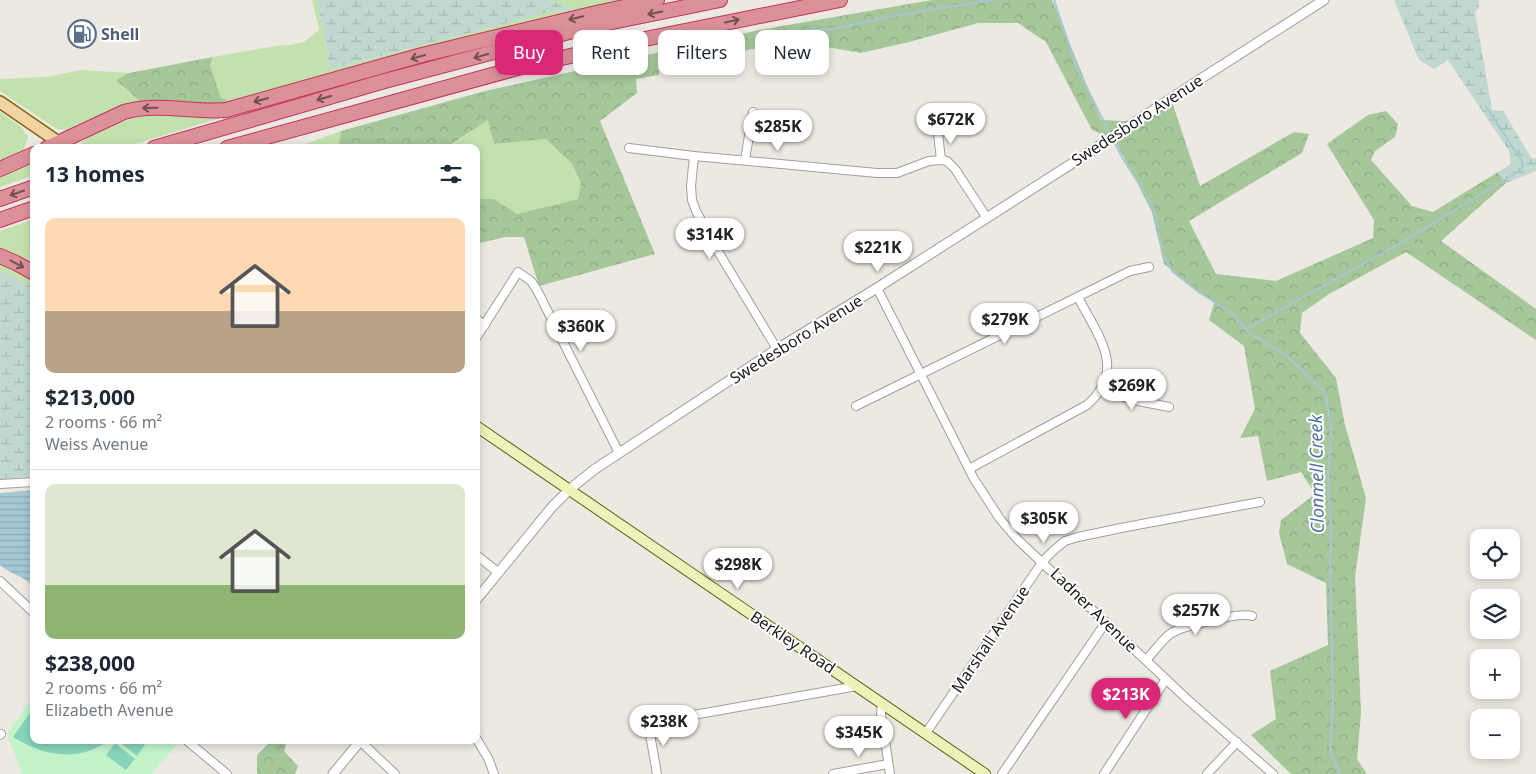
<!DOCTYPE html>
<meta charset="utf-8">
<style>
:root{--surface:#fff;--page:#f6f6f7;--text:#1f2937;--muted:#747a83;--line:#e0e1e3;--accent:#db2777}
body{margin:0;font-family:"Noto Sans",sans-serif;background:var(--page);color:var(--text);height:100vh;display:flex;flex-direction:column;font-size:19px;white-space:nowrap}
*{box-sizing:border-box;margin:0}
p{font-size:16px;color:var(--muted)}
.icon{flex:none;width:28px;height:28px;fill:none;stroke:currentColor;stroke-width:2;stroke-linecap:round;stroke-linejoin:round}
.map{position:relative;flex:1;overflow:hidden}
.drawer{position:absolute;left:30px;top:144px;width:450px;height:600px;display:flex;flex-direction:column;background:var(--surface);border-radius:10px;box-shadow:0 2px 8px #0003}
.drawer>*{flex:none}
.hud{position:absolute;left:495px;top:30px;width:475px;height:45px;display:flex;gap:10px}
.tools{position:absolute;left:1470px;top:529px;display:grid;gap:10px}
.tools a{display:grid;place-items:center;width:50px;height:50px;border-radius:10px;background:var(--surface);box-shadow:0 2px 8px #0003;font-size:25px}
.price{position:absolute;translate:-50% -42px;padding:0 11px;border-radius:18px;background:#fff;color:#222;font-size:16px;line-height:32px;filter:drop-shadow(0 1px 2px #0008)}
.price::after{content:'';position:absolute;left:50%;top:30px;width:15px;height:11px;margin-left:-8px;background:inherit;clip-path:polygon(0 0,100% 0,50% 100%)}
.price.on{background:var(--accent);color:#fff}
ul{padding:0;list-style:none}
li{display:grid;align-content:center;gap:10px;height:265px;padding:0 15px}
li+li{border-top:1px solid var(--line)}
li span{display:grid;place-items:center;height:155px;border-radius:10px;color:#555}
li>.icon{margin-inline-start:auto}
span .icon{width:90px;height:90px;fill:#fffc;stroke-width:1}
li b{font-size:21px}
h2{display:flex;justify-content:space-between;align-items:center;height:60px;padding:0 15px;font-size:21px}
.chip{padding:0 18px;border-radius:10px;background:var(--surface);box-shadow:0 2px 8px #0003;font-size:18px;line-height:45px}
.chip.on{background:var(--accent);color:#fff}
.map>svg:first-child{display:block}
</style>
<div class="map">
<svg width="1536" height="774" viewBox="0 0 1536 774">
<defs>
<pattern id="forest-crowns" width="20" height="18" patternUnits="userSpaceOnUse" patternTransform="scale(1.25)"><rect width="20" height="18" fill="#a5c79a"/><path d="M2 6a3 3 0 1 1 6 0M12 15a3 3 0 1 1 6 0" fill="none" stroke="#8daa84"/></pattern>
<pattern id="wetland-marsh" width="20" height="14" patternUnits="userSpaceOnUse" patternTransform="scale(1.25)"><rect width="20" height="14" fill="#c0d8cf"/><path d="M1 5h8M5 5V1M11 12h8M15 12V8" fill="none" stroke="#a4b9b1"/></pattern>
<pattern id="water-rules" width="6" height="5" patternUnits="userSpaceOnUse" patternTransform="scale(1.25)"><rect width="6" height="5" fill="#a6c8d5"/><path d="M0 2.5h6" fill="none" stroke="#8eabb6"/></pattern>
</defs>
<rect width="100%" height="100%" fill="#ece9e2"/>
<g fill="#c3e1ac">
<polygon points="312,0 317,0 330,69 553,11 575,9 549,0 621,0 581,12 236,103 221,98 210,65 213,57 276,46 291,45 304,42 319,30"/>
<polygon points="81,70 129,73 116,80 141,102 108,114 77,128 68,131 57,129 0,91 0,79 47,77"/>
<path d="M0 112 20 126 28 137C24 155 17 158 0 164Z"/>
<path d="M142 113 224 117 125 147H86L81 144C96 124 124 126 142 113Z"/>
<polygon points="489,119 494,144 546,139 572,164 581,183 578,199 517,214 494,199 476,199 476,148 447,148"/>
<polygon points="341,131 338,147 297,147"/>
<polygon points="34,162 34,175 0,187 0,177"/>
<polygon points="34,219 34,268 0,253 0,231"/>
<polygon points="0,260 34,278 34,288 0,270"/>
</g>
<g fill="url(#forest-crowns)">
<polygon points="932,0 1052,0 1101,120 1142,122 1172,102 1200,186 1294,132 1309,134 1302,153 1189,221 1216,274 1276,281 1373,238 1374,220 1327,144 1368,115 1386,111 1398,124 1395,137 1375,151 1371,160 1412,206 1433,212 1498,172 1506,183 1441,241 1536,309 1536,340 1406,252 1329,294 1302,313 1300,333 1336,378 1345,425 1366,498 1355,577 1361,713 1357,759 1367,774 1291,774 1251,735 1276,719 1270,671 1328,645 1326,583 1287,564 1279,533 1281,520 1315,494 1301,472 1267,481 1258,436 1240,438 1255,409 1244,346 1209,320 1214,303 1164,264 1152,212 1115,140 1092,130 1046,42 1018,23 978,23 909,42 861,53 793,41 660,67 659,75 636,79 637,93 600,121 655,254 539,286 524,237 505,237 476,244 476,199 494,199 517,214 578,199 581,183 572,164 546,139 494,144 488,120 447,147 338,148 341,131 485,91 759,30"/>
<polygon points="213,57 210,65 221,98 236,103 214,104 141,102 116,80 129,73"/>
<polygon points="272,740 287,740 284,751 298,766 295,774 257,774 257,755"/>
</g>
<g fill="url(#wetland-marsh)">
<polygon points="317,0 549,0 576,9 553,11 330,69"/>
<polygon points="1394,0 1479,0 1479,8 1475,12 1492,110 1503,111 1532,159 1536,158 1536,171 1506,183 1498,172 1511,164 1509,151 1448,60 1434,69 1419,60"/>
<polygon points="0,270 34,288 34,476 0,479"/>
</g>
<polygon fill="#c2f3c9" points="34,696 34,740 174,740 178,743 151,774 22,774 7,733"/>
<g fill="#87d4bb">
<path d="M34 707V740H110C78 763 44 756 13 737Z"/>
<polygon points="117,740 139,740 145,745 137,756"/>
<polygon points="115,743 135,759 126,770 106,755"/>
</g>
<path fill="url(#water-rules)" d="M34 490V587C24 576 10 574 0 565V493Z"/>
<g fill="none" stroke-linecap="round" stroke-linejoin="round">
<g stroke="#a6c8d5" stroke-width="2">
<polyline points="1054,0 1076,66 1109,132"/>
<path d="M806 29C828 33 860 23 882 18 919 11 957 6 994 0"/>
<polyline points="1114,141 1123,159 1150,201 1155,213 1163,255 1173,272 1200,293 1231,312 1249,333 1287,356 1326,394 1331,430 1328,476 1331,532 1330,562 1333,702 1330,750 1340,774"/>
<polyline points="1246,329 1392,248 1521,170 1523,166 1522,161 1486,107"/>
</g>
<defs>
<g id="minor">
<polyline points="938,133 941,160"/>
<polyline points="629,148 694,156 877,173 897,173 929,161 941,160 947,161 955,169 987,218"/>
<polyline points="694,156 691,186 692,200 696,211 716,248 777,349"/>
<polyline points="745,160 753,112"/>
<polyline points="877,288 974,479 1000,519 1018,540 1188,700 1273,774"/>
<polyline points="476,319 485,325"/>
<polyline points="476,338 518,272 531,281 537,290 619,453"/>
<polyline points="1101,389 1133,400 1169,407"/>
<polyline points="856,406 1130,271 1149,267"/>
<path d="M969 469 1087 405C1128 369 1097 335 1078 297"/>
<polyline points="0,484 34,482"/>
<polyline points="476,555 499,573"/>
<polyline points="0,581 34,613"/>
<path d="M1146 660C1154 652 1161 641 1170 634 1181 626 1240 612 1252 616"/>
<polyline points="882,703 881,714 890,774"/>
<polyline points="926,733 1043,561 1054,550 1065,541 1078,537 1126,527 1260,502"/>
<polyline points="0,735 1,734"/>
<polyline points="476,738 488,758 494,774"/>
<polyline points="186,740 227,774"/>
<polyline points="360,741 395,774"/>
<polyline points="657,774 648,723 857,686"/>
<polyline points="833,774 888,764"/>
<polyline points="1002,774 1106,622"/>
<polyline points="1104,774 1166,679"/>
<polyline points="1207,774 1237,742"/>
</g>
<g id="tertiary">
<polyline points="476,600 552,507 570,489 595,469 777,349 877,288 1082,157 1199,80 1324,0"/>
<polyline points="333,774 361,740"/>
</g>
<polyline id="secondary" points="476,426 985,774"/>
<polyline id="primary" points="0,102 67,148"/>
<g id="motorway">
<path d="M47 148 124 112C158 102 192 113 226 110L422 55 596 13 657 0"/>
<polyline points="154,148 381,82 588,27 720,0"/>
<polyline points="227,148 514,69 640,40 840,0"/>
<polyline points="0,169 34,154"/>
<polyline points="0,199 34,187"/>
<polyline points="0,220 34,208"/>
<polyline points="0,256 16,263 34,273"/>
</g>
</defs>
<use href="#minor" stroke="#9f9f9f" stroke-width="10"/>
<use href="#tertiary" stroke="#9f9f9f" stroke-width="11"/>
<use href="#secondary" stroke="#56650f" stroke-width="12"/>
<use href="#primary" stroke="#84640f" stroke-width="14"/>
<use href="#motorway" stroke="#c3355d" stroke-width="16"/>
<use href="#minor" stroke="#fff" stroke-width="8"/>
<use href="#tertiary" stroke="#fff" stroke-width="9"/>
<use href="#secondary" stroke="#ecf2b9" stroke-width="10"/>
<use href="#primary" stroke="#f1d4a1" stroke-width="11"/>
<use href="#motorway" stroke="#dc909a" stroke-width="14"/>
</g>
<defs><path id="oneway-shaft" d="M-6 0H5M1.5-3L5.5 0L1.5 3" fill="none" stroke-width="1.6" stroke-linecap="round" stroke-linejoin="round" transform="scale(1.25)"/></defs>
<g stroke="#725054">
<use href="#oneway-shaft" transform="translate(655 13) rotate(168)"/>
<use href="#oneway-shaft" transform="translate(576 18) rotate(166)"/>
<use href="#oneway-shaft" transform="translate(732 21) rotate(-12)"/>
<use href="#oneway-shaft" transform="translate(481 56) rotate(165)"/>
<use href="#oneway-shaft" transform="translate(418 57) rotate(165)"/>
<use href="#oneway-shaft" transform="translate(324 98) rotate(164)"/>
<use href="#oneway-shaft" transform="translate(261 100) rotate(164)"/>
<use href="#oneway-shaft" transform="translate(150 108) rotate(179)"/>
<use href="#oneway-shaft" transform="translate(17 193) rotate(161)"/>
<use href="#oneway-shaft" transform="translate(17 264) rotate(28)"/>
</g>
<defs>
<symbol id="fuel-ring" viewBox="-11 -11 22 22"><circle r="9.5" fill="#fff" stroke="#5c6f8a" stroke-width="1.5"/><path d="M-5.5-6h7V0h2V4h1.3V-2.5L3-4.5l.8-.8L6-3V5H2.5V1h-1V6h-7ZM-4.2-4.7v3.2H.2V-4.7Z" fill="#5c6f8a"/></symbol>
</defs>
<g fill-rule="evenodd">
<use href="#fuel-ring" x="66" y="18" width="32" height="32"/>
</g>
<g text-anchor="middle" stroke-width="4" stroke-linejoin="round" paint-order="stroke">
<g font-size="16" font-weight="bold" fill="#4e5e75" stroke="#fff" text-anchor="start">
<text x="101" y="40">Shell</text>
</g>
<g font-size="16" fill="#1b1b1b" stroke="#fff">
<text transform="translate(1137 120) rotate(-33)" y="6">Swedesboro Avenue</text>
<text transform="translate(796 339) rotate(-32)" y="6">Swedesboro Avenue</text>
<text transform="translate(1094 610) rotate(44)" y="6">Ladner Avenue</text>
<text transform="translate(990 639) rotate(-56)" y="6">Marshall Avenue</text>
<text transform="translate(793 642) rotate(34)" y="6">Berkley Road</text>
</g>
<g font-size="18" font-style="italic" fill="#5274a0" stroke="#fff">
<text transform="translate(1317 474) rotate(-91)" y="6">Clonmell Creek</text>
</g>
</g>
</svg>
<div class="tools">
<a><svg class="icon" aria-label="locate" viewBox="0 0 24 24"><circle cx="12" cy="12" r="6"/><path d="M12 2v4M12 18v4M2 12h4M18 12h4"/></svg></a>
<a><svg class="icon" aria-label="layers" viewBox="0 0 24 24"><path d="M12 4l9 5-9 5-9-5zM3 14l9 5 9-5"/></svg></a>
<a>+</a>
<a>−</a>
</div>
<b class="price" style="left:951px;top:145px">$672K</b>
<b class="price" style="left:778px;top:152px">$285K</b>
<b class="price" style="left:710px;top:260px">$314K</b>
<b class="price" style="left:878px;top:273px">$221K</b>
<b class="price" style="left:1005px;top:345px">$279K</b>
<b class="price" style="left:581px;top:352px">$360K</b>
<b class="price" style="left:1132px;top:411px">$269K</b>
<b class="price" style="left:1044px;top:544px">$305K</b>
<b class="price" style="left:738px;top:590px">$298K</b>
<b class="price" style="left:1196px;top:636px">$257K</b>
<b class="price on" style="left:1126px;top:720px">$213K</b>
<b class="price" style="left:664px;top:747px">$238K</b>
<b class="price" style="left:859px;top:758px">$345K</b>
<div class="hud">
<a class="chip on">Buy</a>
<a class="chip">Rent</a>
<a class="chip">Filters</a>
<a class="chip">New</a>
</div>
<section class="drawer">
<h2>13 homes<svg class="icon" aria-label="filters" viewBox="0 0 24 24"><path d="M4 7h16M4 17h16"/><circle cx="9" cy="7" r="2"/><circle cx="15" cy="17" r="2"/></svg></h2>
<ul>
<li><span style="background:linear-gradient(#ffd9b3 60%,#b9a48a 0)"><svg class="icon" aria-label="home" viewBox="0 0 24 24"><path d="M3 11l9-7 9 7M6 9v11h12V9"/></svg></span><div><b>$213,000</b><p>2 rooms · 66 m²</p><p>Weiss Avenue</p></div></li>
<li><span style="background:linear-gradient(#dfe7d0 65%,#8fb573 0)"><svg class="icon" aria-label="home" viewBox="0 0 24 24"><path d="M3 11l9-7 9 7M6 9v11h12V9"/></svg></span><div><b>$238,000</b><p>2 rooms · 66 m²</p><p>Elizabeth Avenue</p></div></li>
</ul>
</section>
</div>
